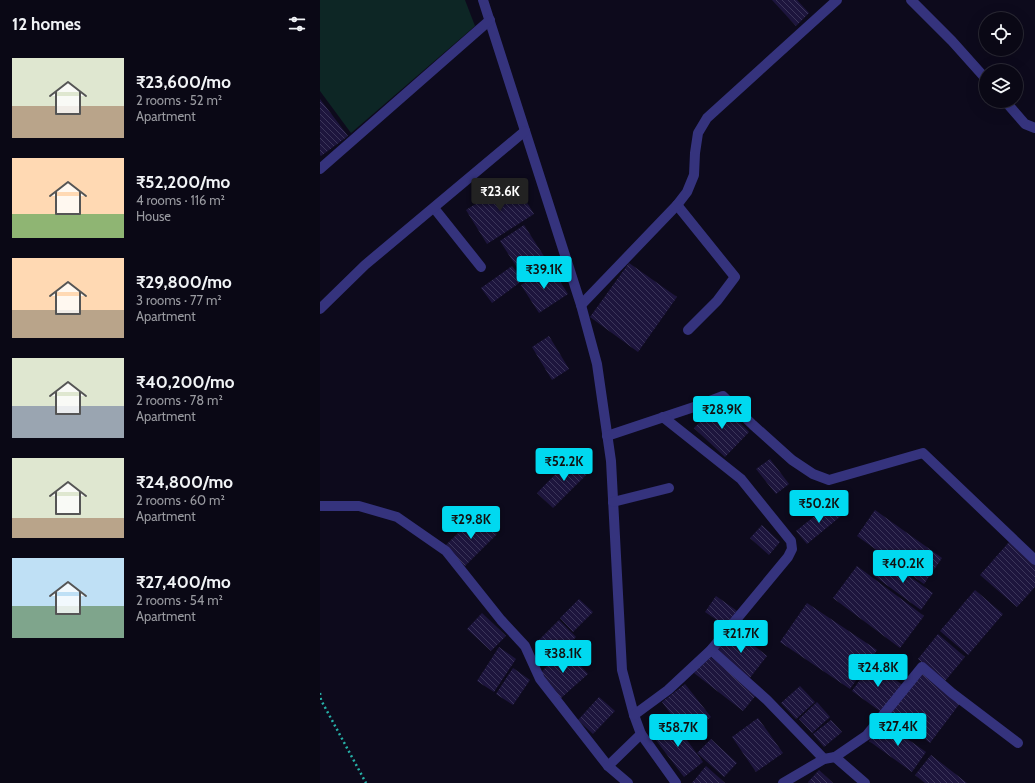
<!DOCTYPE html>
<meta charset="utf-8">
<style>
:root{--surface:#0a0815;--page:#13111e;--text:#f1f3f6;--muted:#999aa0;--line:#2a2934;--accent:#00d9f0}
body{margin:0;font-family:Cabin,sans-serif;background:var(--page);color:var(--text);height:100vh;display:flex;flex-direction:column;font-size:15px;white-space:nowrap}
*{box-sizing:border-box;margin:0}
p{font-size:13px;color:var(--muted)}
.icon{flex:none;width:22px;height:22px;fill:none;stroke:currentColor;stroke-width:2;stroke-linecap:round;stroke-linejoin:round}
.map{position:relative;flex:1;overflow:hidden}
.drawer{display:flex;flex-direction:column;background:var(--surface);width:320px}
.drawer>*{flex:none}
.tools{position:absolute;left:659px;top:12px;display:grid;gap:8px}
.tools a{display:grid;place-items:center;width:44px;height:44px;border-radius:50%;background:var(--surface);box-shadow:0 4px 16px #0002,0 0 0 1px var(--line);font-size:20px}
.price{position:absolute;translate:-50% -34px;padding:0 9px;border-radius:4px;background:var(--accent);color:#111;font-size:13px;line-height:26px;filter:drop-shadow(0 1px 2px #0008)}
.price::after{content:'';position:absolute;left:50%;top:24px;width:12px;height:9px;margin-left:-6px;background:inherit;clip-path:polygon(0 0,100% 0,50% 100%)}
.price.active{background:#222;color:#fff}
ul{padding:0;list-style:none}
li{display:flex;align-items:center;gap:12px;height:100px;padding:0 12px}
li span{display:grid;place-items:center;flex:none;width:112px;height:80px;border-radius:0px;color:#555}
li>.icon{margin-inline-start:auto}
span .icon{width:48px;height:48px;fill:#fffc;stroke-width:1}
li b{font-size:17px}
h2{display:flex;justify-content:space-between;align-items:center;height:48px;padding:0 12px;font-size:17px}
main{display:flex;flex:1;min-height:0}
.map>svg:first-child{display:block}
</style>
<main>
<section class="drawer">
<h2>12 homes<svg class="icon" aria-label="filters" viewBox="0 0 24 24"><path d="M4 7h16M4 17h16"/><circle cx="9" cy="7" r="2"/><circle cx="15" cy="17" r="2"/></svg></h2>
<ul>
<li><span style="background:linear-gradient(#dfe7d0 60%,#b9a48a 0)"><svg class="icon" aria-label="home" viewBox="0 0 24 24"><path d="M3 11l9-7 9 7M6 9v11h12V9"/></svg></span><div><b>₹23,600/mo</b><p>2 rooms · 52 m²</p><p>Apartment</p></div></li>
<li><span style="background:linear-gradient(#ffd9b3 70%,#8fb573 0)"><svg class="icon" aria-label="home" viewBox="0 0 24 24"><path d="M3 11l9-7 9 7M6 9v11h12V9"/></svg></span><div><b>₹52,200/mo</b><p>4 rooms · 116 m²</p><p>House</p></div></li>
<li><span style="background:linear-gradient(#ffd9b3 65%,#b9a48a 0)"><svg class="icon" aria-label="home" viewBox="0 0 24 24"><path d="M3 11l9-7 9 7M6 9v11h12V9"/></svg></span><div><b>₹29,800/mo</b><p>3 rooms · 77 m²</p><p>Apartment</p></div></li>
<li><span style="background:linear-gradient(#dfe7d0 60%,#9aa5b1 0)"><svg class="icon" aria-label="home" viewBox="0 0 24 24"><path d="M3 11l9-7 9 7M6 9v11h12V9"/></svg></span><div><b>₹40,200/mo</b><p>2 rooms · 78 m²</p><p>Apartment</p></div></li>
<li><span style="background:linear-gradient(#dfe7d0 75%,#b9a48a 0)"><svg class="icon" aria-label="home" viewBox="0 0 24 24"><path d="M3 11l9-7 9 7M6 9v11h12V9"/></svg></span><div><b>₹24,800/mo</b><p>2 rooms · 60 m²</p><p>Apartment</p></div></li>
<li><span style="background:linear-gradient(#bfe0f5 60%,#7fa58c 0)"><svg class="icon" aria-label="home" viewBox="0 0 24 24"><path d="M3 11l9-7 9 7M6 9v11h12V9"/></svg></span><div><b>₹27,400/mo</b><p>2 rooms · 54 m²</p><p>Apartment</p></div></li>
</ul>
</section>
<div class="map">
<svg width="715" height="783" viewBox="0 0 715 783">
<defs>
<pattern id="building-back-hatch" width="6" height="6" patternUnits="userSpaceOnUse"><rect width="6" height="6" fill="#1d153d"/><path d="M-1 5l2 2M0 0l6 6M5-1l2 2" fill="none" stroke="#3c365a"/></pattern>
</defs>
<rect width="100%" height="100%" fill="#0d0a1c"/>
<polygon fill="#0d2625" points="0,0 145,0 155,26 31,133 0,91"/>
<g fill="url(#building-back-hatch)">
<polygon points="452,0 477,0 489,13 476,26"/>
<polygon points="0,99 28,136 1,156 0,155"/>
<polygon points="193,180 214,214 167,244 146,210"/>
<polygon points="204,225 229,264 205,280 180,241"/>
<polygon points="309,263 357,297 318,352 270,317"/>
<polygon points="192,266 203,280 172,303 161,288"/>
<polygon points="230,266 248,294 219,313 201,285"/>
<polygon points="229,336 249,369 232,380 212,347"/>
<polygon points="399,402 429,432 405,457 374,428"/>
<polygon points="254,455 270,471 233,508 217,493"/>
<polygon points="450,459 469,484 456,494 436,469"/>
<polygon points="511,503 521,516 487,544 476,531"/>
<polygon points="555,510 622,558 604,584 537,536"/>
<polygon points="157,514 177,534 145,566 125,546"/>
<polygon points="442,525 460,542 449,555 430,538"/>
<polygon points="689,542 715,565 715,587 697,607 660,575"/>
<polygon points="565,559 613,593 601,610 553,575"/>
<polygon points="537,566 604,616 580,648 513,598"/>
<polygon points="655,590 683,614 648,655 620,631"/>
<polygon points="396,596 420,613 409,628 385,612"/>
<polygon points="259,599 273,612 253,632 240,618"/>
<polygon points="487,603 557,650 530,689 460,642"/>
<polygon points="162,613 186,636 171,651 147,629"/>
<polygon points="239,620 256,637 234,659 217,642"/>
<polygon points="413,629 447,656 429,679 395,652"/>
<polygon points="618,634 645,657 625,681 598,659"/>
<polygon points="179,647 196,659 174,692 157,681"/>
<polygon points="245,649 268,674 241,698 219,674"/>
<polygon points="388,655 437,694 423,711 374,673"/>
<polygon points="552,663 584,686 564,714 532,691"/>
<polygon points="193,668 210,680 193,705 176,694"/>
<polygon points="602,672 641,702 610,743 571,713"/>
<polygon points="365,684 391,717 367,736 342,702"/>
<polygon points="480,686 495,702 476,719 461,703"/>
<polygon points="279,697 295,711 273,734 258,720"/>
<polygon points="497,702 510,717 492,733 479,719"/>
<polygon points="438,718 463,753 436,772 412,737"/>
<polygon points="352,720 383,762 364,777 332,735"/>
<polygon points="511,720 522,732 504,747 493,734"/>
<polygon points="563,722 606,752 592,772 549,741"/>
<polygon points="391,739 417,763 404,777 377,753"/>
<polygon points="611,755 647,783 605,783 595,775"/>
<polygon points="386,766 405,783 372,783"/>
<polygon points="499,770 513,783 490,783 488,782"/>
</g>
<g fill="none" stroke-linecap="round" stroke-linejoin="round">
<polyline stroke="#27b1a8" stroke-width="2.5" stroke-dasharray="2 3" stroke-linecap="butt" points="0,693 1,700 46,783"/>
<g stroke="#35337d" stroke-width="10">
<polyline points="163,0 261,305 277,364 291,461 302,670 314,715 321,734 356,783"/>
<polyline points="591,0 632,41 666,79"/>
<polyline points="685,101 705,124 715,128"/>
<polyline points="0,169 170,20"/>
<polyline points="357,205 415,277 397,301 368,330"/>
<polyline points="114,208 161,267"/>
<polyline points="261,305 357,205 367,192 374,175 375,153 378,133 387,118 517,0"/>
<polyline points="0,309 45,265 205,131"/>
<polyline points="287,436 374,407 403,396 433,425 472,460 493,474 509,480 603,453 715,560"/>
<polyline points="293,502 349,488"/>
<polyline points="0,506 39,506 77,517 126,551 181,620 205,646 220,679 288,766 308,783"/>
<polyline points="391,650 447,700 504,759"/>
<polyline points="314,715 348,690 391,650 468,557 472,549 471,541 421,479 343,417"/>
<polyline points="515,757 545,783"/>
<polyline points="288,766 321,734"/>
<polyline points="463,783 504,759 515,757 547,735 602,667 632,693 698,743"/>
</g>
</g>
</svg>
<div class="tools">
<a><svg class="icon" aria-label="locate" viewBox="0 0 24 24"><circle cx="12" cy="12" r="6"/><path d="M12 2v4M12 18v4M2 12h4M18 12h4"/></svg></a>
<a><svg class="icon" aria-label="layers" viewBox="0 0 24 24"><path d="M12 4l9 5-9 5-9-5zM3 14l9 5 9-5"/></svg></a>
</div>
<b class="price active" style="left:180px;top:212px">₹23.6K</b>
<b class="price" style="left:224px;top:290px">₹39.1K</b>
<b class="price" style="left:402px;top:430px">₹28.9K</b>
<b class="price" style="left:244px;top:482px">₹52.2K</b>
<b class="price" style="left:499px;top:524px">₹50.2K</b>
<b class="price" style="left:151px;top:540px">₹29.8K</b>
<b class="price" style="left:583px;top:584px">₹40.2K</b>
<b class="price" style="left:421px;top:654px">₹21.7K</b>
<b class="price" style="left:243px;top:674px">₹38.1K</b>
<b class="price" style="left:558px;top:688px">₹24.8K</b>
<b class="price" style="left:578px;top:747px">₹27.4K</b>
<b class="price" style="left:358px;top:748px">₹58.7K</b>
</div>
</main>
